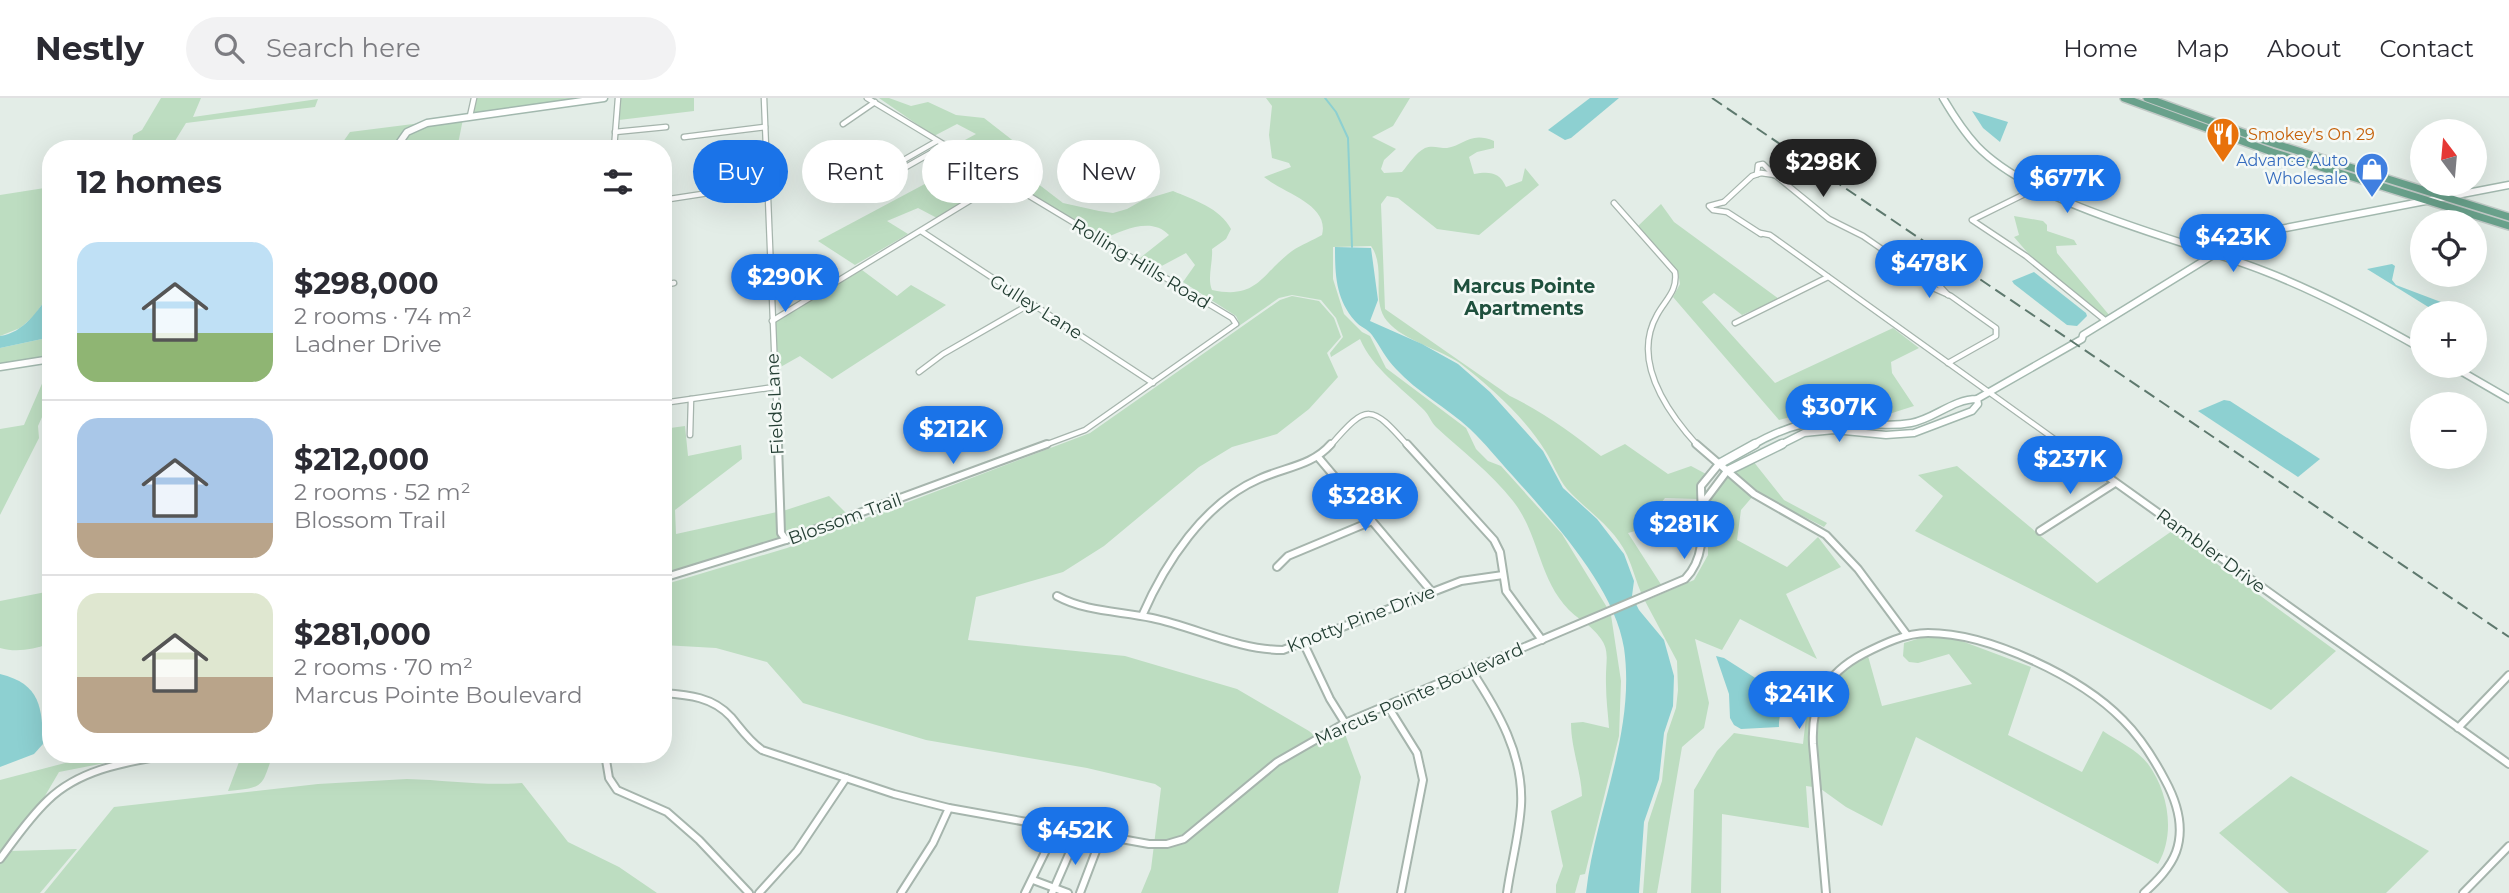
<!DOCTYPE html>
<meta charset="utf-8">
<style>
:root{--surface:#fff;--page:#f2f2f3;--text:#2b2b33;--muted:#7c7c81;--line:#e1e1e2;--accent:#1a73e8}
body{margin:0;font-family:Montserrat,sans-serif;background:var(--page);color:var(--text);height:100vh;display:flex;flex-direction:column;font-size:26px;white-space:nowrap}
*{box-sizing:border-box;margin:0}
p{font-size:23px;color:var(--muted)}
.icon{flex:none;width:38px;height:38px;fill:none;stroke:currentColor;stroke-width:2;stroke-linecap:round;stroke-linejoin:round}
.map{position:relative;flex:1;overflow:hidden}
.side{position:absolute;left:42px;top:42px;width:630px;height:623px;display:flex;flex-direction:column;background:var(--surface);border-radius:28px;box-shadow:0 7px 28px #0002}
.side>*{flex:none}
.guide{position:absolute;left:693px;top:42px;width:665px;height:63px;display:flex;gap:14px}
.needle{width:46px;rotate:344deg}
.controls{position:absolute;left:2410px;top:21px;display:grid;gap:14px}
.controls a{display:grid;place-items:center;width:77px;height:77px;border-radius:50%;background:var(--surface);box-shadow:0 7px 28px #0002;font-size:35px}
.price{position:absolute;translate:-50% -60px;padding:0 16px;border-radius:24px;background:var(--accent);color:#fff;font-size:23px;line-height:46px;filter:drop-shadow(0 2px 4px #0008)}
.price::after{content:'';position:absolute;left:50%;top:42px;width:21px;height:16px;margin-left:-10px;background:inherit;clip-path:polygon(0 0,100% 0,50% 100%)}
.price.selected{background:#222;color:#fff}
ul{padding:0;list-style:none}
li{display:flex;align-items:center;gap:21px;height:175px;padding:0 35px}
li+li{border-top:2px solid var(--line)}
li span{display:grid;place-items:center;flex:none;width:196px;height:140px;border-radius:21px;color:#555}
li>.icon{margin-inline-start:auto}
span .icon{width:84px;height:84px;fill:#fffc;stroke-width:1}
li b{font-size:30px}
h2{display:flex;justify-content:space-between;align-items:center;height:84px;padding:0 35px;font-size:30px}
.tag{padding:0 24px;border-radius:32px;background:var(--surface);box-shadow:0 7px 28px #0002;font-size:24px;line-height:63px}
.tag.selected{background:var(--accent);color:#fff}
header{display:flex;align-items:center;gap:42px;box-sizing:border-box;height:98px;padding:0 35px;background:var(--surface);border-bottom:2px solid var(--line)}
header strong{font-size:33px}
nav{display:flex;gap:38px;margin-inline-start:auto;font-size:24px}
.search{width:490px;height:63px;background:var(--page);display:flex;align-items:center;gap:18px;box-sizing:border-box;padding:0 24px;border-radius:38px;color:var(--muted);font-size:26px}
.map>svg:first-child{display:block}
</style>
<header>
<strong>Nestly</strong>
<div class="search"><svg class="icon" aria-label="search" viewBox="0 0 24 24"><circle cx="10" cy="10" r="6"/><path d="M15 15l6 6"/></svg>Search here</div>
<nav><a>Home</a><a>Map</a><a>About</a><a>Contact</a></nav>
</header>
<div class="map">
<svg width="2509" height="795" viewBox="0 0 2509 795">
<rect width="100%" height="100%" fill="#e3ede7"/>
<g fill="#bdddc1">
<polygon points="161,0 201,0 193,19 318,1 315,9 186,25 170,51 123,51 124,45 132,44 133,37 142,32"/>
<polygon points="477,0 593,0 473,16"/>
<polygon points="620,0 694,0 694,13 619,22"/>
<path d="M879 0H889L911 8 928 4 956 17 984 20 1025 52 1022 61 1033 82 1063 105 1099 113 1113 115 1127 111 1143 102 1173 93C1194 102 1220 110 1231 131L1226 141 1212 151C1213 165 1207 180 1212 192 1258 202 1261 176 1292 153 1302 146 1312 143 1322 137 1330 106 1283 95 1264 79L1291 69 1289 65 1272 60 1269 37 1272 8 1266 0H1410L1393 28 1372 39 1396 51 1384 62 1381 71 1384 75 1402 74C1409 66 1415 55 1425 50 1432 47 1439 50 1447 50 1463 48 1470 33 1494 43V50L1477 54 1469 59 1474 76C1489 73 1500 74 1506 89L1522 83 1525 70 1539 87 1479 137 1437 131 1398 100 1387 98 1381 106 1385 211 1510 298C1543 314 1572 335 1601 358L1625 346 1668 376 1691 368 1706 376 1698 386 1699 401 1665 400 1639 432 1628 435 1662 488 1642 497C1636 484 1633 470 1627 457 1614 429 1587 413 1567 391 1558 380 1553 365 1546 354 1526 321 1491 289 1461 266 1439 250 1405 244 1387 223 1370 203 1387 170 1371 148L1333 149V181L1344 216 1362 234 1370 238 1386 270 1466 330 1476 351 1488 363 1501 368 1562 436 1608 511 1581 522C1538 492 1542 439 1513 403 1491 375 1462 353 1436 329 1431 324 1429 317 1424 312 1401 289 1373 271 1360 241L1331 259 1330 255 1343 239 1336 220 1321 202 1292 197 1279 200 1236 230 1239 224 1236 218 1183 184 1195 167 1186 155 1156 171 1140 160 1169 137C1151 118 1122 133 1103 141L952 49 976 36 957 26 934 38Z"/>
<path d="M463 21 457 51H398C405 25 442 25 463 21Z"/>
<polygon points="421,25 400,37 393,51 338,51 350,34"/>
<polygon points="960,58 999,83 937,120 918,110 887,123 908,136 855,167 818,143 966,64"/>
<polygon points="51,89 51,194 33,219 20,230 0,238 0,97"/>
<polygon points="1661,106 1674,124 1779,201 1742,217 1714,195 1702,204 1775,285 1893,230 1919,250 1891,264 1892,275 1914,308 1889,316 1868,310 1833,308 1779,322 1673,199 1680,186 1678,174 1638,128"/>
<polygon points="2014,118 2043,123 2047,127 2047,133 2074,142 2077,147 2056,148 2057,155 2110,218 2105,221 2034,162 2014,139 2019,137"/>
<polygon points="862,172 897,198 911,187 946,207 832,281 800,258 777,271 774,224"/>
<polygon points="1292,198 1319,203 1334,220 1341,239 1327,255 1338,279 1309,311 1277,336 1232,349 1199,369 1104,448 1063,474 976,499 968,542 1125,558 1237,591 1309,633 1324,646 1345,636 1361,679 1338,795 1141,795 1151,771 1161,690 1155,686 1087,670 926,642 803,605 767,564 716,550 663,547 663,487 787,450 1090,335 1280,202"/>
<polygon points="51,224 51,259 0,267 0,250 42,241"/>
<polygon points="51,265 51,299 38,328 39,340 0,417 0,331 24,327"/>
<polygon points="685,328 688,358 741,347 742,361 675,412 676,436 777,414 780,441 663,477 663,331"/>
<polygon points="1753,363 1784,402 1827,425 1824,429 1757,395 1732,374"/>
<polygon points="1957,368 2097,485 2172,433 2336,553 2271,612 1915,433 1943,398 1918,377"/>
<polygon points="1728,377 1753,398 1741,412 1737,442 1787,469 1818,439 1841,469 1786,496 1817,561 1740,521 1722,552 1695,541 1709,605 1704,630 1682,649 1657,795 1643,795 1648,725 1662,683 1667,636 1676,610 1678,592 1677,563 1645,503 1694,482 1708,457 1708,403"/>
<polygon points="829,398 848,417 787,439 785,437 783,413"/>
<path d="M51 493 49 546C33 551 17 555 0 550V503Z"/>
<path d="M1611 517 1621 583 1619 638 1585 776 1580 777 1575 795H1556V787L1563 768 1551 713 1582 698C1581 673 1571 650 1571 625L1583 624 1609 630C1608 616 1606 601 1606 586 1605 556 1614 550 1588 527Z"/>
<path d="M1927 538 1951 539 2031 569 2008 637 2082 674 2103 633C2116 642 2138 652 2148 666 2168 693 2176 736 2158 766L1916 639 1882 728 1846 709 1821 691C1818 655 1807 609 1836 580 1844 571 1857 565 1868 558L1882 608 1972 586 1949 556 1918 565 1909 564 1903 558 1904 545Z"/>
<path d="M1819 588C1804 621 1810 654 1813 689L1806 688 1809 730 1722 716 1721 795H1691L1694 692 1717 653 1734 635 1803 646 1809 593Z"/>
<polygon points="114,656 151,656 59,674 42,703 0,756 0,682 65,665"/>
<path d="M242 656H273C261 690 265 689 228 693Z"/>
<polygon points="2291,678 2429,753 2386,795 2289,795 2219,735"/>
<path d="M407 681C446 682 484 688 522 685L568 744 619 769 657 795H44L114 709 318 686Z"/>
<polygon points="77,751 40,795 0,795 0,766 11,753"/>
</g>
<g fill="#8dd0d1">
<polygon points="1590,0 1619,0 1571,40 1565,42 1548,32"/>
<polygon points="1972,13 2008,24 2000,44 1983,30"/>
<path d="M1335 149 1371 150 1378 202 1370 223 1422 246 1458 266 1490 294 1543 353 1563 390 1597 421 1624 456 1634 483 1632 498 1639 512 1664 542 1674 578 1673 608 1664 635 1659 681 1644 724 1639 795H1586C1595 713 1636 635 1624 550 1615 490 1553 423 1513 378 1499 363 1485 345 1470 331 1447 310 1417 294 1396 271 1386 261 1380 248 1372 237 1368 231 1360 229 1355 223 1336 201 1335 178 1335 149Z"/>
<polygon points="2392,166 2395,168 2392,182 2396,187 2470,215 2438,215 2367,171"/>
<polygon points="2034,174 2086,215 2087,218 2077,228 2067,227 2014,186 2012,183"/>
<path d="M51 194V224L42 241 0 250V238C24 235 38 212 51 194Z"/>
<polygon points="2224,302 2230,303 2320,361 2298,379 2198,313"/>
<path d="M1716 558 1724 560 1779 595C1787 609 1778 615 1779 629L1741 631 1734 627 1730 620 1729 596Z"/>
<path d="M0 576C41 586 42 610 43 646L34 656 0 669Z"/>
</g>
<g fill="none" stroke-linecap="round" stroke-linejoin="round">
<polyline stroke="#8dd0d1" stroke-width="2" points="1325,0 1336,14 1348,40 1352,149"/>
<defs>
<g id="street-far1">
<polyline points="764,0 778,348"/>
<polyline points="867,0 1232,220 1236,226 1085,332 1042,348"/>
<polyline points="470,18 474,0"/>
<polyline points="843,26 875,4"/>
<polyline points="615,34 666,29"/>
<polyline points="684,39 765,29"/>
<polyline points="614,51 618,0"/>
<polyline points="1757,76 1758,67 1763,66 1774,77"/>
<polyline points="876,86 874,79 937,43"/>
<polyline points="2039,89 1972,122 2026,158 2106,223"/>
<polyline points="860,95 945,47"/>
<polyline points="663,102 767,86"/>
<polyline points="1724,104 1752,78 1761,75 1775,77 1829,121 1863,138 1928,183 1933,190 1951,198 1996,230 1996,238 1948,265"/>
<polyline points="1724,104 1709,108 1713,112 1727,114 1761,136"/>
<path d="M1614 105 1675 174C1678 193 1665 202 1657 217 1631 263 1668 315 1698 348"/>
<polyline points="921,133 1153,285"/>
<polyline points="1760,135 1770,137 2064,348"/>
<polyline points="1929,183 1938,186 1948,197"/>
<polyline points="663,187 674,185"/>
<polyline points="772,223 1002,83"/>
<polyline points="1735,225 1828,179"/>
<polyline points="919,274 943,256 1030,206"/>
<polyline points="663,305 775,289"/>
<polyline points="690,337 691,301"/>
<path d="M1330 348C1367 305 1371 306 1408 348"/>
</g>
<g id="street">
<polyline points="778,346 781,435 786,442"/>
<polyline points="1407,346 1494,442 1500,454 1506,493 1542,542"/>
<polyline points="1696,346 1754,396 1826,437 1858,471 1907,537"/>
<polyline points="2062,346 2509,666"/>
<polyline points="1318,359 1432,494"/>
<polyline points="1703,405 1727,373"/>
<polyline points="2040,433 2115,385"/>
<polyline points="1277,469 1288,458 1372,423"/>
<polyline points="663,480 786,442 1047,346"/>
<path d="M1057 498C1086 514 1120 513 1152 520 1195 529 1238 552 1283 552L1461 483 1503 477"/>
<path d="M1142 518C1165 465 1204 405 1259 381 1285 369 1312 368 1331 346"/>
<polyline points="1304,546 1330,601 1345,625"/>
<path d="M1471 572C1498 613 1524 657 1521 708 1519 738 1511 766 1507 795"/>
<path d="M663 595C689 597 713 599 731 619 741 631 749 643 762 652L894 696 949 710 1149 746H1167L1184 741 1277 664 1345 625 1685 481C1709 457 1701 420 1701 388L1719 366"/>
<polyline points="1387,607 1417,655 1423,682 1401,795"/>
<polyline points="2458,630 2509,577"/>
<polyline points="605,656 609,680 617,692 667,714 699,742 749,795"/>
<path d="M0 761C15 741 29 720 48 702 81 670 128 664 172 656"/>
<polyline points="1033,782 1068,795"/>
<polyline points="759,795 797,753 846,680"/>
<polyline points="901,795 933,745 949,710"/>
<polyline points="1025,795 1048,748"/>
<polyline points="1052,795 1079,733"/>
<polyline points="1080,795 1096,753"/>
<path d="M1826 795 1813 646C1811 604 1825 576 1863 556 1883 546 1905 535 1928 535 1989 535 2081 579 2123 622 2140 639 2154 661 2165 682 2177 704 2185 729 2176 754 2170 770 2157 783 2144 795"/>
<polyline points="2463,795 2509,748"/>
</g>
<g id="secondary-far1">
<path d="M1943 0C1953 17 1963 33 1977 48 2036 109 2183 141 2264 173 2319 194 2371 222 2422 251"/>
<polyline points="395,51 407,34 427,25 604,0"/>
<polyline points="2452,268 2509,301"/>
<polyline points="0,269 51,261"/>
<path d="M1751 348C1775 334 1801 323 1829 323 1856 323 1883 330 1911 325 1934 321 1953 301 1977 301L2082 241 2083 237 2244 138 2509 87"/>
<polyline points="1778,348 1804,335 1834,332 1886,337 1914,335 1972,313 1978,306 1977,301"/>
</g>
<g id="secondary">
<polyline points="1719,366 1755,346"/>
<polyline points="1727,373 1782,346"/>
</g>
<g id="primary">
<polyline points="2124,0 2272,54 2509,128"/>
<polyline points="2147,0 2263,42 2509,119"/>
</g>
</defs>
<use href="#street-far1" stroke="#a6b5ad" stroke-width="7"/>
<use href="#street" stroke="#a6b5ad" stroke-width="10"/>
<use href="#secondary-far1" stroke="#a2b8ae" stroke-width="9"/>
<use href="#secondary" stroke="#a2b8ae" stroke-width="11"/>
<use href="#primary" stroke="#c1c9c6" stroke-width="10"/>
<use href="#street-far1" stroke="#fff" stroke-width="4.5"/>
<use href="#street" stroke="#fff" stroke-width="6"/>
<use href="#secondary-far1" stroke="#fff" stroke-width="6"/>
<use href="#secondary" stroke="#fff" stroke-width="8"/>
<use href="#primary" stroke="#69a18b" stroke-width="7"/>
<polyline stroke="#5e796e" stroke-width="2" stroke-dasharray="12 6" stroke-linecap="butt" points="1712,0 2509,539"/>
</g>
<defs>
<symbol id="restaurant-pin" viewBox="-11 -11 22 30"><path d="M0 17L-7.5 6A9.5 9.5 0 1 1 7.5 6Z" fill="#e8710a" stroke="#f4f9f6"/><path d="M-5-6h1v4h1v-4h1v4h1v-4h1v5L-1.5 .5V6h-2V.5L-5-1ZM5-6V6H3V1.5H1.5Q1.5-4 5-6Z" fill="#fff"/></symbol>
<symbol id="shop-pin" viewBox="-11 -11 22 30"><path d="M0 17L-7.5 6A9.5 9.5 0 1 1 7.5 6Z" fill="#3f7fe0" stroke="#f4f9f6"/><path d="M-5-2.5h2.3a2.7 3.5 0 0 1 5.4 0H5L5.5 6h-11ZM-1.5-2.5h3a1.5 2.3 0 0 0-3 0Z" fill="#fff"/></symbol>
</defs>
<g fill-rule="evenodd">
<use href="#restaurant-pin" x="2204" y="17" width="38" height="52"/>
<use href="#shop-pin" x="2353" y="52" width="38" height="52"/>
</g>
<g text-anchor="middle" stroke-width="5" stroke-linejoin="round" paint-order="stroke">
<g font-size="16" fill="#c56008" stroke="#f4f9f6" text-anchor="start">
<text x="2248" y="42">Smokey's On 29</text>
</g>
<g font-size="16" fill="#366cbe" stroke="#f4f9f6" text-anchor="end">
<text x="2348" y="68">Advance Auto<tspan x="2348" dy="18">Wholesale</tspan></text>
</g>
<g font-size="18" fill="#233e33" stroke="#f4f9f6">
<text transform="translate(1141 166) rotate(31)" y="6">Rolling Hills Road</text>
<text transform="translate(1036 209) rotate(32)" y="6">Gulley Lane</text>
<text transform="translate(775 306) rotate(-93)" y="6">Fields Lane</text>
<text transform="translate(845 421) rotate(-20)" y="6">Blossom Trail</text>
<text transform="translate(2211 453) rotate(36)" y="6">Rambler Drive</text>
<text transform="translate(1361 521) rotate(-21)" y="6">Knotty Pine Drive</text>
<text transform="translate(1419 596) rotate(-24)" y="6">Marcus Pointe Boulevard</text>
</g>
<g font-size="19" font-weight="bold" fill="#1f503d" stroke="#f4f9f6">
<text x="1524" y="195">Marcus Pointe<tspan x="1524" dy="22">Apartments</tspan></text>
</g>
</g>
</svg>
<div class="controls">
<a><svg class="needle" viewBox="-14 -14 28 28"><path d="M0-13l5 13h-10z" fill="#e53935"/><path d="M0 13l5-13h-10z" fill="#7c7c81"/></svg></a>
<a><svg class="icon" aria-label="locate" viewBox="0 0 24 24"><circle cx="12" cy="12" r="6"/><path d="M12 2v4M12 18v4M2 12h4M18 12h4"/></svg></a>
<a>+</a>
<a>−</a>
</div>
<b class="price selected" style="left:1823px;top:101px">$298K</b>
<b class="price" style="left:2067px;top:117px">$677K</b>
<b class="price" style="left:2233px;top:176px">$423K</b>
<b class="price" style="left:1929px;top:202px">$478K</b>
<b class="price" style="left:785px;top:216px">$290K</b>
<b class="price" style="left:1839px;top:346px">$307K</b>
<b class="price" style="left:953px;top:368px">$212K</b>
<b class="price" style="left:2070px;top:398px">$237K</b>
<b class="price" style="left:1365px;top:435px">$328K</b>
<b class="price" style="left:1684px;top:463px">$281K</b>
<b class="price" style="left:1799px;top:633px">$241K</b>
<b class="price" style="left:1075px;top:769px">$452K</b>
<div class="guide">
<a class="tag selected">Buy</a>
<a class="tag">Rent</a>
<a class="tag">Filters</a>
<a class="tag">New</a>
</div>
<section class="side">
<h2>12 homes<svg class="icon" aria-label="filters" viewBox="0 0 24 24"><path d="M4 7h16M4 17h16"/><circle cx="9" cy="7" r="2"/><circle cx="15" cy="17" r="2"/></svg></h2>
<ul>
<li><span style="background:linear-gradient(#bfe0f5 65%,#8fb573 0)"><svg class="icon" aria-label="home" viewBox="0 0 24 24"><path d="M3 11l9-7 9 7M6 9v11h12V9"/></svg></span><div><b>$298,000</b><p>2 rooms · 74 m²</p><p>Ladner Drive</p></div></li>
<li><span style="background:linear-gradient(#a9c7e8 75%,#b9a48a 0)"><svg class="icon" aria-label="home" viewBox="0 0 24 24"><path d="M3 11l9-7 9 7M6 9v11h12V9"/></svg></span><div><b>$212,000</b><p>2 rooms · 52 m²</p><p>Blossom Trail</p></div></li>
<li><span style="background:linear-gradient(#dfe7d0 60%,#b9a48a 0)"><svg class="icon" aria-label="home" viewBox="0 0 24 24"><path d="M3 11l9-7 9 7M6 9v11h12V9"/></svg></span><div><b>$281,000</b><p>2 rooms · 70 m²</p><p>Marcus Pointe Boulevard</p></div></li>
</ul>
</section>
</div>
